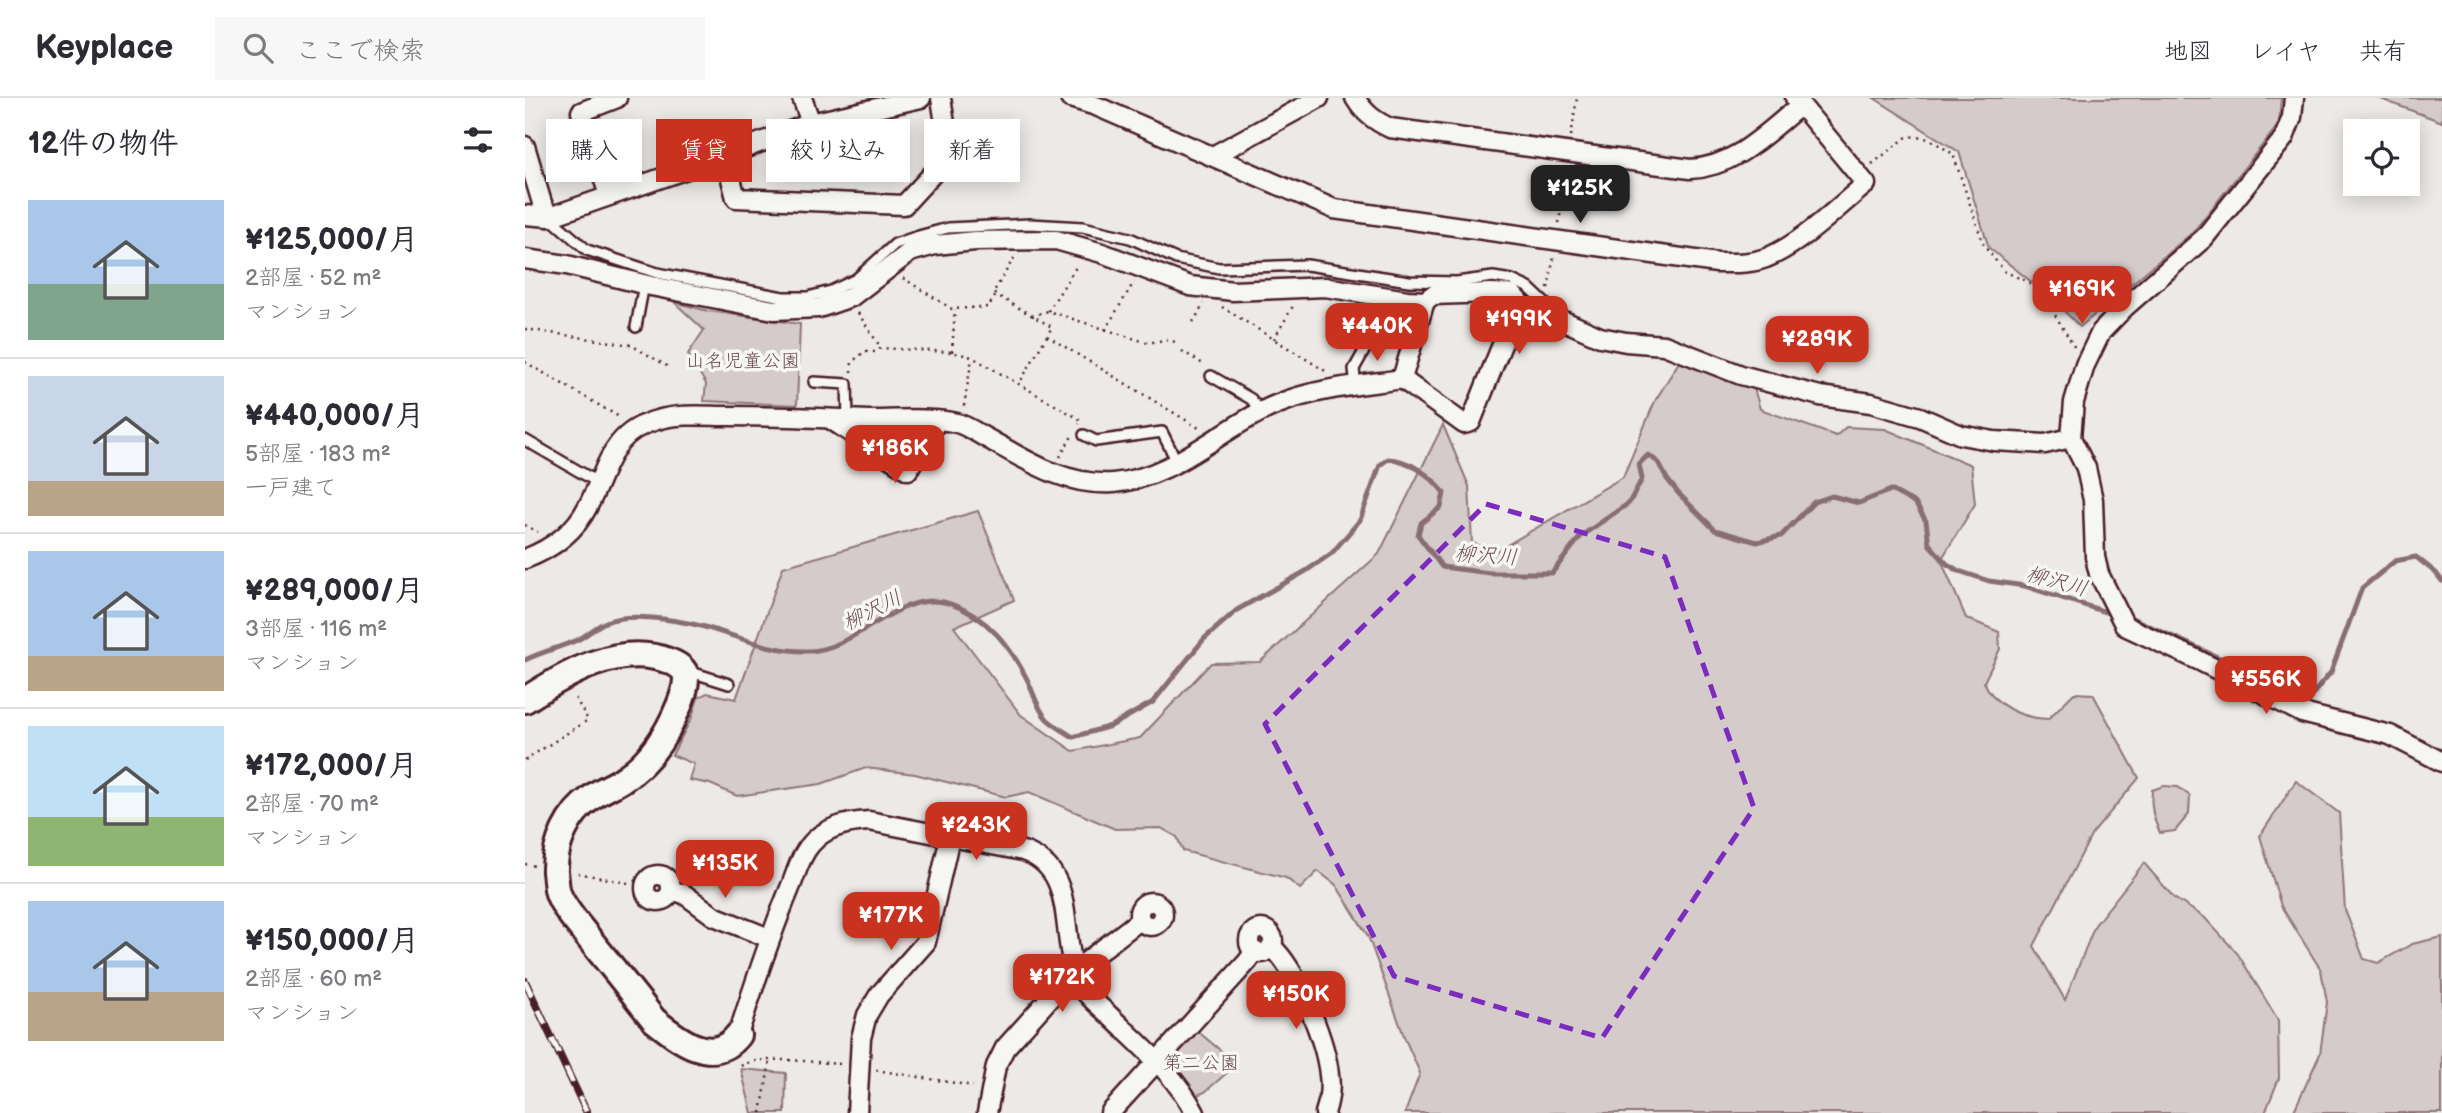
<!DOCTYPE html>
<html lang="ja">
<meta charset="utf-8">
<style>
:root{--surface:#fff;--page:#f7f7f7;--text:#2b2b33;--muted:#7c7c81;--line:#e1e1e2;--accent:#c8321e}
body{margin:0;font-family:"Balsamiq Sans","Klee One",sans-serif;background:var(--page);color:var(--text);height:100vh;display:flex;flex-direction:column;font-size:26px;white-space:nowrap}
*{box-sizing:border-box;margin:0}
p{font-size:23px;color:var(--muted)}
.icon{flex:none;width:38px;height:38px;fill:none;stroke:currentColor;stroke-width:2;stroke-linecap:round;stroke-linejoin:round}
.map{position:relative;flex:1;overflow:hidden}
.sheet{display:flex;flex-direction:column;background:var(--surface);width:525px}
.sheet>*{flex:none}
.hud{position:absolute;left:21px;top:21px;width:665px;height:63px;display:flex;gap:14px}
.controls{position:absolute;left:1818px;top:21px;display:grid;gap:14px}
.controls a{display:grid;place-items:center;width:77px;height:77px;border-radius:0px;background:var(--surface);box-shadow:0 4px 18px #0003;font-size:35px}
.price{position:absolute;translate:-50% -60px;padding:0 16px;border-radius:14px;background:var(--accent);color:#fff;font-size:23px;line-height:46px;filter:drop-shadow(0 2px 4px #0008)}
.price::after{content:'';position:absolute;left:50%;top:42px;width:21px;height:16px;margin-left:-10px;background:inherit;clip-path:polygon(0 0,100% 0,50% 100%)}
.price.current{background:#222;color:#fff}
ul{padding:0;list-style:none}
li{display:flex;align-items:center;gap:21px;height:175px;padding:0 28px}
li+li{border-top:2px solid var(--line)}
li span{display:grid;place-items:center;flex:none;width:196px;height:140px;border-radius:0px;color:#555}
li>.icon{margin-inline-start:auto}
span .icon{width:84px;height:84px;fill:#fffc;stroke-width:1}
li b{font-size:30px}
h2{display:flex;justify-content:space-between;align-items:center;height:84px;padding:0 28px;font-size:30px}
.pill{padding:0 24px;border-radius:0px;background:var(--surface);box-shadow:0 4px 18px #0003;font-size:24px;line-height:63px}
.pill.current{background:var(--accent);color:#fff}
header{display:flex;align-items:center;gap:42px;box-sizing:border-box;height:98px;padding:0 35px;background:var(--surface);border-bottom:2px solid var(--line)}
header strong{font-size:33px}
nav{display:flex;gap:38px;margin-inline-start:auto;font-size:24px}
.search{width:490px;height:63px;background:var(--page);display:flex;align-items:center;gap:18px;box-sizing:border-box;padding:0 24px;border-radius:0px;color:var(--muted);font-size:26px}
main{display:flex;flex:1;min-height:0}
.map>svg:first-child{display:block}
</style>
<header>
<strong>Keyplace</strong>
<div class="search"><svg class="icon" aria-label="search" viewBox="0 0 24 24"><circle cx="10" cy="10" r="6"/><path d="M15 15l6 6"/></svg>ここで検索</div>
<nav><a>地図</a><a>レイヤ</a><a>共有</a></nav>
</header>
<main>
<section class="sheet">
<h2>12件の物件<svg class="icon" aria-label="filters" viewBox="0 0 24 24"><path d="M4 7h16M4 17h16"/><circle cx="9" cy="7" r="2"/><circle cx="15" cy="17" r="2"/></svg></h2>
<ul>
<li><span style="background:linear-gradient(#a9c7e8 60%,#7fa58c 0)"><svg class="icon" aria-label="home" viewBox="0 0 24 24"><path d="M3 11l9-7 9 7M6 9v11h12V9"/></svg></span><div><b>¥125,000/月</b><p>2部屋 · 52 m²</p><p>マンション</p></div></li>
<li><span style="background:linear-gradient(#c9d6e8 75%,#b9a48a 0)"><svg class="icon" aria-label="home" viewBox="0 0 24 24"><path d="M3 11l9-7 9 7M6 9v11h12V9"/></svg></span><div><b>¥440,000/月</b><p>5部屋 · 183 m²</p><p>一戸建て</p></div></li>
<li><span style="background:linear-gradient(#a9c7e8 75%,#b9a48a 0)"><svg class="icon" aria-label="home" viewBox="0 0 24 24"><path d="M3 11l9-7 9 7M6 9v11h12V9"/></svg></span><div><b>¥289,000/月</b><p>3部屋 · 116 m²</p><p>マンション</p></div></li>
<li><span style="background:linear-gradient(#bfe0f5 65%,#8fb573 0)"><svg class="icon" aria-label="home" viewBox="0 0 24 24"><path d="M3 11l9-7 9 7M6 9v11h12V9"/></svg></span><div><b>¥172,000/月</b><p>2部屋 · 70 m²</p><p>マンション</p></div></li>
<li><span style="background:linear-gradient(#a9c7e8 65%,#b9a48a 0)"><svg class="icon" aria-label="home" viewBox="0 0 24 24"><path d="M3 11l9-7 9 7M6 9v11h12V9"/></svg></span><div><b>¥150,000/月</b><p>2部屋 · 60 m²</p><p>マンション</p></div></li>
</ul>
</section>
<div class="map">
<svg width="1917" height="1015" viewBox="0 0 1917 1015">
<rect width="100%" height="100%" fill="#ece9e6"/>
<filter id="ink" filterUnits="userSpaceOnUse"><feTurbulence type="fractalNoise" baseFrequency=".0143" numOctaves="2"/><feDisplacementMap in="SourceGraphic" scale="14" xChannelSelector="R" yChannelSelector="G"/><feConvolveMatrix kernelMatrix="1 2 1 2 8 2 1 2 1" color-interpolation-filters="sRGB"/></filter>
<g filter="url(#ink)">
<g fill="#d4cbca" stroke="#8f757a" stroke-width="2">
<polygon points="1349,0 1756,0 1754,26 1668,134 1555,229 1524,198 1464,150 1434,54"/>
<polygon points="1853,0 1917,0 1917,24"/>
<polygon points="149,204 183,213 275,226 272,307 179,303 181,286 163,256 179,232"/>
<path d="M1154 264 1228 287 1235 311 1311 338 1321 329 1360 331 1446 367 1450 406 1416 462 1441 520 1474 534 1475 551 1459 584C1470 609 1497 620 1523 621L1549 595 1568 596 1614 680 1567 736 1509 848 1540 902 1570 827 1619 765 1649 800 1679 819 1713 856 1753 922 1754 980 1740 1015H880L895 975 880 941 843 838 811 787 793 773 775 791 761 780 658 753 652 739 636 730 590 731 504 694 481 699 390 676 341 670 296 686 212 698 185 686 164 682 169 666 147 657 167 619 173 600 182 595 211 601 258 469 453 413 489 502 429 529 496 617 548 653 615 640 686 565 735 564 854 456 918 327 944 388 947 445 972 453 1098 379 1130 303Z"/>
<polygon points="1771,683 1814,715 1820,812 1839,861 1853,865 1887,846 1917,839 1917,1015 1768,1015 1795,956 1802,904 1796,872 1756,808 1735,738"/>
<path d="M1639 688 1653 689 1665 698 1664 716 1650 733 1635 735C1628 721 1625 708 1627 692Z"/>
<polygon points="671,932 712,966 680,994 670,998 651,971 650,955"/>
<polygon points="216,971 261,975 260,1015 227,1015"/>
</g>
<g fill="none" stroke-linecap="round" stroke-linejoin="round">
<g stroke="#886e73" stroke-width="5">
<polyline points="1600,519 1607,520 1723,573 1775,599 1787,597 1806,574 1837,490 1870,463 1891,459 1911,475 1917,483"/>
<path d="M0 562C16 554 33 550 50 543 61 539 70 528 81 524 103 514 152 522 176 528 212 538 245 554 284 553 333 551 376 489 426 506 463 519 486 549 503 583 508 594 513 612 522 621 529 628 540 633 548 639L586 628 628 604 679 541 712 512 781 473 807 455 835 422 855 367 863 361C883 361 907 378 919 395L916 409 896 425 893 437 917 469 965 475H1027L1056 438 1104 405 1117 381 1114 366 1123 357 1133 364 1142 381 1154 396 1190 432 1232 444 1256 438 1289 404 1307 398 1334 405 1366 392 1390 405 1401 423 1404 446 1422 466 1434 473 1464 483 1500 488 1590 517"/>
</g>
<defs>
<g id="lane">
<polyline points="24,119 62,152 132,175 258,199 283,199 306,193 331,181 370,146 390,139 423,130 505,126 558,129 605,140 651,161 694,170 782,167 884,183 932,184 968,179 987,182 1004,190 1039,223"/>
<polyline points="111,229 119,186"/>
<polyline points="686,278 726,301 736,314"/>
<polyline points="289,284 322,286 323,321"/>
<polyline points="831,288 829,271 848,237 849,220"/>
<polyline points="559,337 571,343 637,334 652,364"/>
<polyline points="0,342 74,385"/>
<polyline points="163,573 204,586"/>
</g>
<g id="street">
<polyline points="277,0 286,25"/>
<path d="M545 0 571 8 809 111 1192 165C1209 165 1225 166 1241 160 1278 145 1310 111 1341 86L1270 0"/>
<path d="M830 0C839 15 850 23 865 30L1165 71C1211 69 1242 34 1276 7"/>
<polyline points="1769,0 1767,19 1759,40 1679,140 1600,209 1576,234 1560,267 1549,304 1546,340 1561,370 1568,402 1570,459 1574,476 1600,528 1673,562 1777,615 1865,637 1917,664"/>
<polyline points="0,48 17,105 24,119"/>
<polyline points="200,58 211,100 379,107 425,57 416,0"/>
<polyline points="688,58 794,0"/>
<polyline points="84,97 56,14 92,0"/>
<polyline points="0,117 24,119 200,58 286,25 396,0"/>
<path d="M0 161 42 167 126 188 249 212 294 210 326 199 385 154 410 147 450 143 531 142 577 155 665 188 708 193 800 189 882 202 900 203 877 281C837 287 792 290 753 306 697 328 651 380 588 385 541 388 504 364 465 342 455 337 443 328 432 325 409 319 368 322 343 322 297 320 251 318 205 318 181 318 155 315 132 322 84 335 83 371 63 408 50 434 26 451 0 461"/>
<polyline points="1039,223 1075,239 1101,244 1139,247 1216,277 1295,298 1346,305 1395,319 1436,337 1469,343 1520,346 1546,340"/>
<polyline points="877,281 939,326 946,324 994,204 987,196 966,195 908,197 900,203"/>
<polyline points="305,321 383,372 412,323"/>
<circle cx="133" cy="790" r="13"/>
<polyline points="146,792 159,796 189,818 244,840"/>
<circle cx="626" cy="816" r="12"/>
<circle cx="736" cy="843" r="12"/>
<path d="M747 849C772 871 801 944 804 977 806 990 804 1003 800 1015"/>
<path d="M213 937C229 887 245 838 265 790 271 776 275 758 286 746 300 729 323 724 344 723L498 753C559 774 529 848 559 892 566 902 577 910 585 918 616 948 651 977 670 1015"/>
<polyline points="332,1015 336,940 342,917 354,897 401,844 425,739"/>
<polyline points="462,1015 471,968 480,950 549,873 615,822"/>
<polyline points="585,1015 723,863 729,854"/>
</g>
<path id="secondary" d="M0 602C41 576 93 544 144 563 152 566 161 571 161 580 161 594 154 608 148 621 137 644 120 667 98 681 88 688 76 692 66 700 43 716 29 746 30 774 31 780 31 789 33 795 39 812 55 828 66 843 87 869 108 895 129 922 154 942 188 969 213 937"/>
</defs>
<use href="#lane" stroke="#4a1f2b" stroke-width="14"/>
<use href="#street" stroke="#4a1f2b" stroke-width="23"/>
<use href="#secondary" stroke="#4a1f2b" stroke-width="30"/>
<g stroke="#4a1f2b" stroke-width="2.5" stroke-dasharray="2 5" stroke-linecap="butt">
<polyline points="1046,38 1052,0"/>
<polyline points="1347,66 1383,38 1405,41 1428,56 1459,148 1479,173 1503,184 1520,200 1550,250"/>
<polyline points="1034,125 1041,73"/>
<polyline points="489,160 468,195 527,229 494,286"/>
<polyline points="378,180 427,211 463,209 471,197"/>
<polyline points="1023,190 1029,159"/>
<polyline points="697,209 802,274"/>
<polyline points="523,213 553,166"/>
<polyline points="333,215 356,250"/>
<polyline points="507,218 523,213 623,245 639,242 652,244"/>
<polyline points="668,224 679,206"/>
<polyline points="0,231 106,247 142,268"/>
<polyline points="580,232 609,184"/>
<polyline points="522,238 674,330"/>
<polyline points="749,241 768,208"/>
<polyline points="657,253 678,266"/>
<polyline points="427,254 430,212"/>
<polyline points="0,264 96,320"/>
<polyline points="326,274 327,264 340,253 350,254 356,250 427,254 447,259 556,322 554,326"/>
<polyline points="439,308 447,260"/>
<polyline points="535,359 547,338"/>
<polyline points="0,427 13,434"/>
<polyline points="0,662 63,622 48,596"/>
<polyline points="0,766 10,768"/>
<polyline points="53,775 108,786"/>
<path d="M216 968C232 956 295 965 316 966"/>
<polyline points="351,972 448,988"/>
<polyline points="236,1015 245,963"/>
</g>
<use href="#lane" stroke="#f6f6f2" stroke-width="9"/>
<use href="#street" stroke="#f6f6f2" stroke-width="18"/>
<use href="#secondary" stroke="#f6f6f2" stroke-width="24"/>
<defs>
<polyline id="rail" points="0,883 62,1015"/>
</defs>
<use href="#rail" stroke="#4a1f2b" stroke-width="8"/>
<use href="#rail" stroke="#f6f6f2" stroke-width="5" stroke-dasharray="16" stroke-linecap="butt"/>
</g>
</g>
<path fill="none" stroke="#7b2cbf" stroke-width="5" stroke-dasharray="14 9" stroke-linejoin="round" d="M961 406 1140 459 1229 710 1077 940 869 878 740 626Z"/>
<g text-anchor="middle" stroke-width="7" stroke-linejoin="round" paint-order="stroke">
<g font-size="19" fill="#6c4a53" stroke="#f6f6f2">
<text x="218" y="269">山名児童公園</text>
<text x="676" y="971">第二公園</text>
</g>
<g font-size="21" font-style="italic" fill="#6e4d55" stroke="#f6f6f2">
<text transform="translate(961 457) rotate(4)" y="7">柳沢川</text>
<text transform="translate(1532 483) rotate(15)" y="7">柳沢川</text>
<text transform="translate(347 512) rotate(-27)" y="7">柳沢川</text>
</g>
</g>
</svg>
<div class="controls">
<a><svg class="icon" aria-label="locate" viewBox="0 0 24 24"><circle cx="12" cy="12" r="6"/><path d="M12 2v4M12 18v4M2 12h4M18 12h4"/></svg></a>
</div>
<b class="price current" style="left:1055px;top:127px">¥125K</b>
<b class="price" style="left:1557px;top:228px">¥169K</b>
<b class="price" style="left:994px;top:258px">¥199K</b>
<b class="price" style="left:852px;top:265px">¥440K</b>
<b class="price" style="left:1292px;top:278px">¥289K</b>
<b class="price" style="left:370px;top:387px">¥186K</b>
<b class="price" style="left:1741px;top:618px">¥556K</b>
<b class="price" style="left:451px;top:764px">¥243K</b>
<b class="price" style="left:200px;top:802px">¥135K</b>
<b class="price" style="left:366px;top:854px">¥177K</b>
<b class="price" style="left:537px;top:916px">¥172K</b>
<b class="price" style="left:771px;top:933px">¥150K</b>
<div class="hud">
<a class="pill">購入</a>
<a class="pill current">賃貸</a>
<a class="pill">絞り込み</a>
<a class="pill">新着</a>
</div>
</div>
</main>
